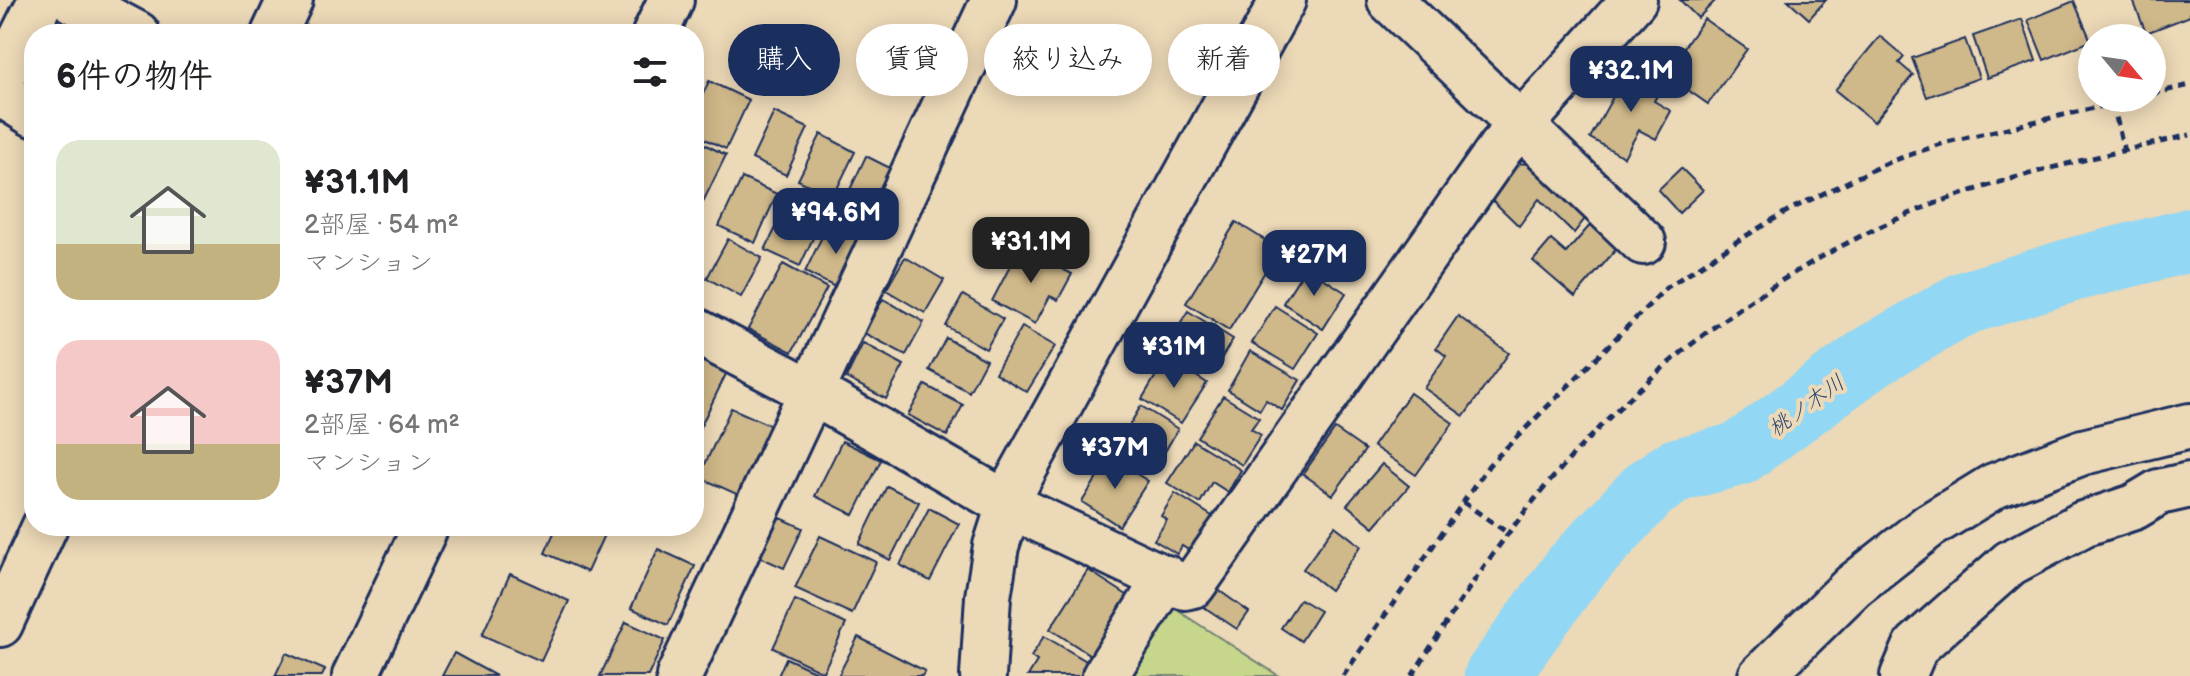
<!DOCTYPE html>
<html lang="ja">
<meta charset="utf-8">
<style>
:root{--surface:#fff;--page:#f6f6f6;--text:#202124;--muted:#757577;--accent:#1b2f5e}
body{margin:0;font-family:"Balsamiq Sans","Klee One",sans-serif;background:var(--page);color:var(--text);height:100vh;display:flex;flex-direction:column;font-size:30px;white-space:nowrap}
*{box-sizing:border-box;margin:0}
p{font-size:26px;color:var(--muted)}
.icon{flex:none;width:44px;height:44px;fill:none;stroke:currentColor;stroke-width:2;stroke-linecap:round;stroke-linejoin:round}
.map{position:relative;flex:1;overflow:hidden}
.drawer{position:absolute;left:24px;top:24px;width:680px;height:512px;display:flex;flex-direction:column;background:var(--surface);border-radius:32px;box-shadow:0 4px 20px #0003}
.drawer>*{flex:none}
.hud{position:absolute;left:728px;top:24px;width:760px;height:72px;display:flex;gap:16px}
.needle{width:52px;rotate:119deg}
.controls{position:absolute;left:2078px;top:24px;display:grid;gap:16px}
.controls a{display:grid;place-items:center;width:88px;height:88px;border-radius:50%;background:var(--surface);box-shadow:0 4px 20px #0003;font-size:40px}
.price{position:absolute;translate:-50% -68px;padding:0 18px;border-radius:16px;background:var(--accent);color:#fff;font-size:26px;line-height:52px;filter:drop-shadow(0 2px 4px #0008)}
.price::after{content:'';position:absolute;left:50%;top:48px;width:24px;height:18px;margin-left:-12px;background:inherit;clip-path:polygon(0 0,100% 0,50% 100%)}
.price.selected{background:#222;color:#fff}
ul{padding:0;list-style:none}
li{display:flex;align-items:center;gap:24px;height:200px;padding:0 32px}
li span{display:grid;place-items:center;flex:none;width:224px;height:160px;border-radius:24px;color:#555}
li>.icon{margin-inline-start:auto}
span .icon{width:96px;height:96px;fill:#fffc;stroke-width:1}
li b{font-size:34px}
h2{display:flex;justify-content:space-between;align-items:center;height:96px;padding:0 32px;font-size:34px}
.chip{padding:0 28px;border-radius:36px;background:var(--surface);box-shadow:0 4px 20px #0003;font-size:28px;line-height:72px}
.chip.selected{background:var(--accent);color:#fff}
.map>svg:first-child{display:block}
</style>
<div class="map">
<svg width="2190" height="676" viewBox="0 0 2190 676">
<rect width="100%" height="100%" fill="#ecd9b7"/>
<filter id="ink" filterUnits="userSpaceOnUse"><feTurbulence type="fractalNoise" baseFrequency=".0125" numOctaves="2"/><feDisplacementMap in="SourceGraphic" scale="16" xChannelSelector="R" yChannelSelector="G"/><feConvolveMatrix kernelMatrix="1 2 1 2 8 2 1 2 1" color-interpolation-filters="sRGB"/></filter>
<g filter="url(#ink)">
<polygon fill="#c6d68b" stroke="#708274" stroke-width="2" points="1169,605 1279,676 1121,676"/>
<g fill="none" stroke-linecap="round" stroke-linejoin="round">
<polyline stroke="#92d7f4" stroke-width="64" points="1496,676 1574,569 1650,488 1677,470 1739,454 1874,355 1965,303 2075,269 2190,240"/>
</g>
<g fill="#cfb889" stroke="#1b2f5e" stroke-width="2">
<polygon points="1680,0 1716,0 1698,18"/>
<polygon points="1788,0 1826,0 1809,19"/>
<polygon points="2133,0 2190,0 2190,16 2146,33"/>
<polygon points="2074,1 2091,41 2044,60 2028,20"/>
<polygon points="1704,19 1747,49 1708,104 1665,74"/>
<polygon points="2022,19 2036,61 1987,78 1973,36"/>
<polygon points="1880,36 1904,57 1899,63 1913,75 1874,122 1835,90"/>
<polygon points="1965,39 1979,78 1927,97 1912,58"/>
<polygon points="1629,68 1662,87 1654,101 1671,111 1656,139 1639,130 1624,157 1590,138"/>
<polygon points="709,81 749,100 726,149 694,134 694,113"/>
<polygon points="774,112 808,128 786,175 752,159"/>
<polygon points="821,134 855,152 833,197 798,180"/>
<polygon points="694,139 726,155 702,204 694,200"/>
<polygon points="866,156 898,172 878,213 846,198"/>
<polygon points="1512,163 1532,164 1587,216 1574,233 1539,199 1519,226 1489,197"/>
<polygon points="1681,168 1703,190 1679,213 1658,190"/>
<polygon points="742,178 777,194 755,243 719,226"/>
<polygon points="788,203 822,219 800,266 765,250"/>
<polygon points="829,222 867,241 843,291 805,272"/>
<polygon points="1236,222 1279,249 1229,330 1186,303"/>
<polygon points="1592,223 1619,246 1575,297 1533,261 1551,240 1566,253"/>
<polygon points="728,239 762,258 741,297 707,278"/>
<polygon points="1020,247 1072,274 1058,300 1050,296 1035,324 992,301"/>
<polygon points="905,257 944,280 925,313 886,290"/>
<polygon points="783,264 827,288 792,352 748,329"/>
<polygon points="1306,267 1346,293 1323,329 1283,303"/>
<polygon points="963,295 1003,319 986,349 946,326"/>
<polygon points="883,299 924,322 906,355 864,333"/>
<polygon points="1275,306 1318,333 1295,369 1252,343"/>
<polygon points="1188,311 1233,339 1213,372 1168,343"/>
<polygon points="1458,316 1509,353 1464,416 1424,388 1446,356 1436,348"/>
<polygon points="1022,327 1055,346 1027,392 995,373"/>
<polygon points="946,338 986,360 969,392 929,370"/>
<polygon points="863,343 904,365 886,399 846,378"/>
<polygon points="1250,351 1300,380 1282,410 1266,400 1260,410 1228,390"/>
<polygon points="694,353 728,370 694,440"/>
<polygon points="1167,357 1207,383 1181,423 1142,399"/>
<polygon points="925,385 963,405 947,436 908,415"/>
<polygon points="1410,393 1453,423 1416,475 1373,446"/>
<polygon points="1223,396 1259,418 1251,429 1261,435 1242,465 1197,437"/>
<polygon points="1141,406 1178,429 1153,472 1115,449"/>
<polygon points="731,408 776,428 743,497 699,477"/>
<polygon points="1335,429 1365,450 1333,495 1303,474"/>
<polygon points="842,441 881,460 854,515 815,496"/>
<polygon points="1194,441 1241,470 1228,492 1212,482 1200,503 1167,483"/>
<polygon points="1110,457 1148,481 1119,526 1082,502"/>
<polygon points="1382,464 1409,486 1374,527 1347,505"/>
<polygon points="887,486 919,502 890,560 859,544"/>
<polygon points="1175,493 1220,521 1198,556 1182,546 1177,554 1154,540 1167,520 1161,516"/>
<polygon points="929,508 959,524 930,581 900,565"/>
<polygon points="774,515 803,528 784,568 755,555"/>
<polygon points="557,526 608,526 587,572 545,553"/>
<polygon points="1335,526 1361,546 1330,590 1303,569"/>
<polygon points="820,536 876,562 852,614 795,588"/>
<polygon points="658,549 695,566 668,625 631,608"/>
<polygon points="1088,570 1130,597 1092,656 1050,629"/>
<polygon points="510,574 569,601 541,661 482,635"/>
<polygon points="1217,589 1249,612 1237,629 1204,607"/>
<polygon points="1300,599 1320,611 1301,641 1281,628"/>
<polygon points="795,600 846,624 823,672 773,648"/>
<polygon points="626,622 665,640 648,676 600,676"/>
<polygon points="1044,636 1098,668 1094,676 1028,676 1037,661 1031,657"/>
<polygon points="858,637 925,671 922,676 838,676"/>
<polygon points="286,653 325,670 322,676 275,676"/>
<polygon points="454,653 496,676 442,676"/>
<polygon points="786,658 825,676 778,676"/>
</g>
<g fill="none" stroke-linecap="round" stroke-linejoin="round">
<defs>
<g id="minor">
<polyline points="73,0 137,34"/>
<polyline points="1390,0 1643,242"/>
<polyline points="274,34 290,0"/>
<polyline points="655,34 671,0"/>
<polyline points="0,82 41,0"/>
<polyline points="0,93 33,114"/>
<polyline points="694,330 812,392 1009,505 1176,584 1185,587 1193,585 1501,147 1634,0"/>
<polyline points="0,624 45,526"/>
<polyline points="355,676 426,526"/>
<polyline points="679,676 994,0"/>
<polyline points="983,676 988,597 996,546 1016,484 1283,0"/>
<polyline points="1105,676 1166,578"/>
<polyline points="1761,676 1853,586 1929,526 1994,486 2083,452 2190,426"/>
<polyline points="1903,676 1916,646 2010,563 2083,524 2134,507 2159,492 2190,485"/>
</g>
</defs>
<use href="#minor" stroke="#1b2f5e" stroke-width="50"/>
<g stroke="#1b2f5e" stroke-width="5" stroke-dasharray="8 6" stroke-linecap="butt">
<polyline points="2152,94 2190,85"/>
<polyline points="2113,104 2124,151"/>
<polyline points="1463,502 1508,533"/>
<polyline points="1343,676 1489,465 1666,288 1739,240 1789,210 1889,162 1947,142 2137,98"/>
<path d="M1412 676C1443 628 1473 580 1507 535 1609 398 1747 284 1904 216 1996 177 2094 158 2190 135"/>
</g>
<use href="#minor" stroke="#ecd9b7" stroke-width="44"/>
</g>
</g>
<g text-anchor="middle" stroke-width="8" stroke-linejoin="round" paint-order="stroke">
<g font-size="22" font-style="italic" fill="#2d4874" stroke="#ecd9b7">
<text transform="translate(1806 405) rotate(-36)" y="8">桃ノ木川</text>
</g>
</g>
</svg>
<div class="controls">
<a><svg class="needle" viewBox="-14 -14 28 28"><path d="M0-13l5 13h-10z" fill="#e53935"/><path d="M0 13l5-13h-10z" fill="#757577"/></svg></a>
</div>
<b class="price" style="left:1631px;top:114px">¥32.1M</b>
<b class="price" style="left:836px;top:256px">¥94.6M</b>
<b class="price selected" style="left:1031px;top:285px">¥31.1M</b>
<b class="price" style="left:1314px;top:298px">¥27M</b>
<b class="price" style="left:1174px;top:390px">¥31M</b>
<b class="price" style="left:1115px;top:491px">¥37M</b>
<div class="hud">
<a class="chip selected">購入</a>
<a class="chip">賃貸</a>
<a class="chip">絞り込み</a>
<a class="chip">新着</a>
</div>
<section class="drawer">
<h2>6件の物件<svg class="icon" aria-label="filters" viewBox="0 0 24 24"><path d="M4 7h16M4 17h16"/><circle cx="9" cy="7" r="2"/><circle cx="15" cy="17" r="2"/></svg></h2>
<ul>
<li><span style="background:linear-gradient(#dfe7d0 65%,#c2b280 0)"><svg class="icon" aria-label="home" viewBox="0 0 24 24"><path d="M3 11l9-7 9 7M6 9v11h12V9"/></svg></span><div><b>¥31.1M</b><p>2部屋 · 54 m²</p><p>マンション</p></div></li>
<li><span style="background:linear-gradient(#f6c9c9 65%,#c2b280 0)"><svg class="icon" aria-label="home" viewBox="0 0 24 24"><path d="M3 11l9-7 9 7M6 9v11h12V9"/></svg></span><div><b>¥37M</b><p>2部屋 · 64 m²</p><p>マンション</p></div></li>
</ul>
</section>
</div>
